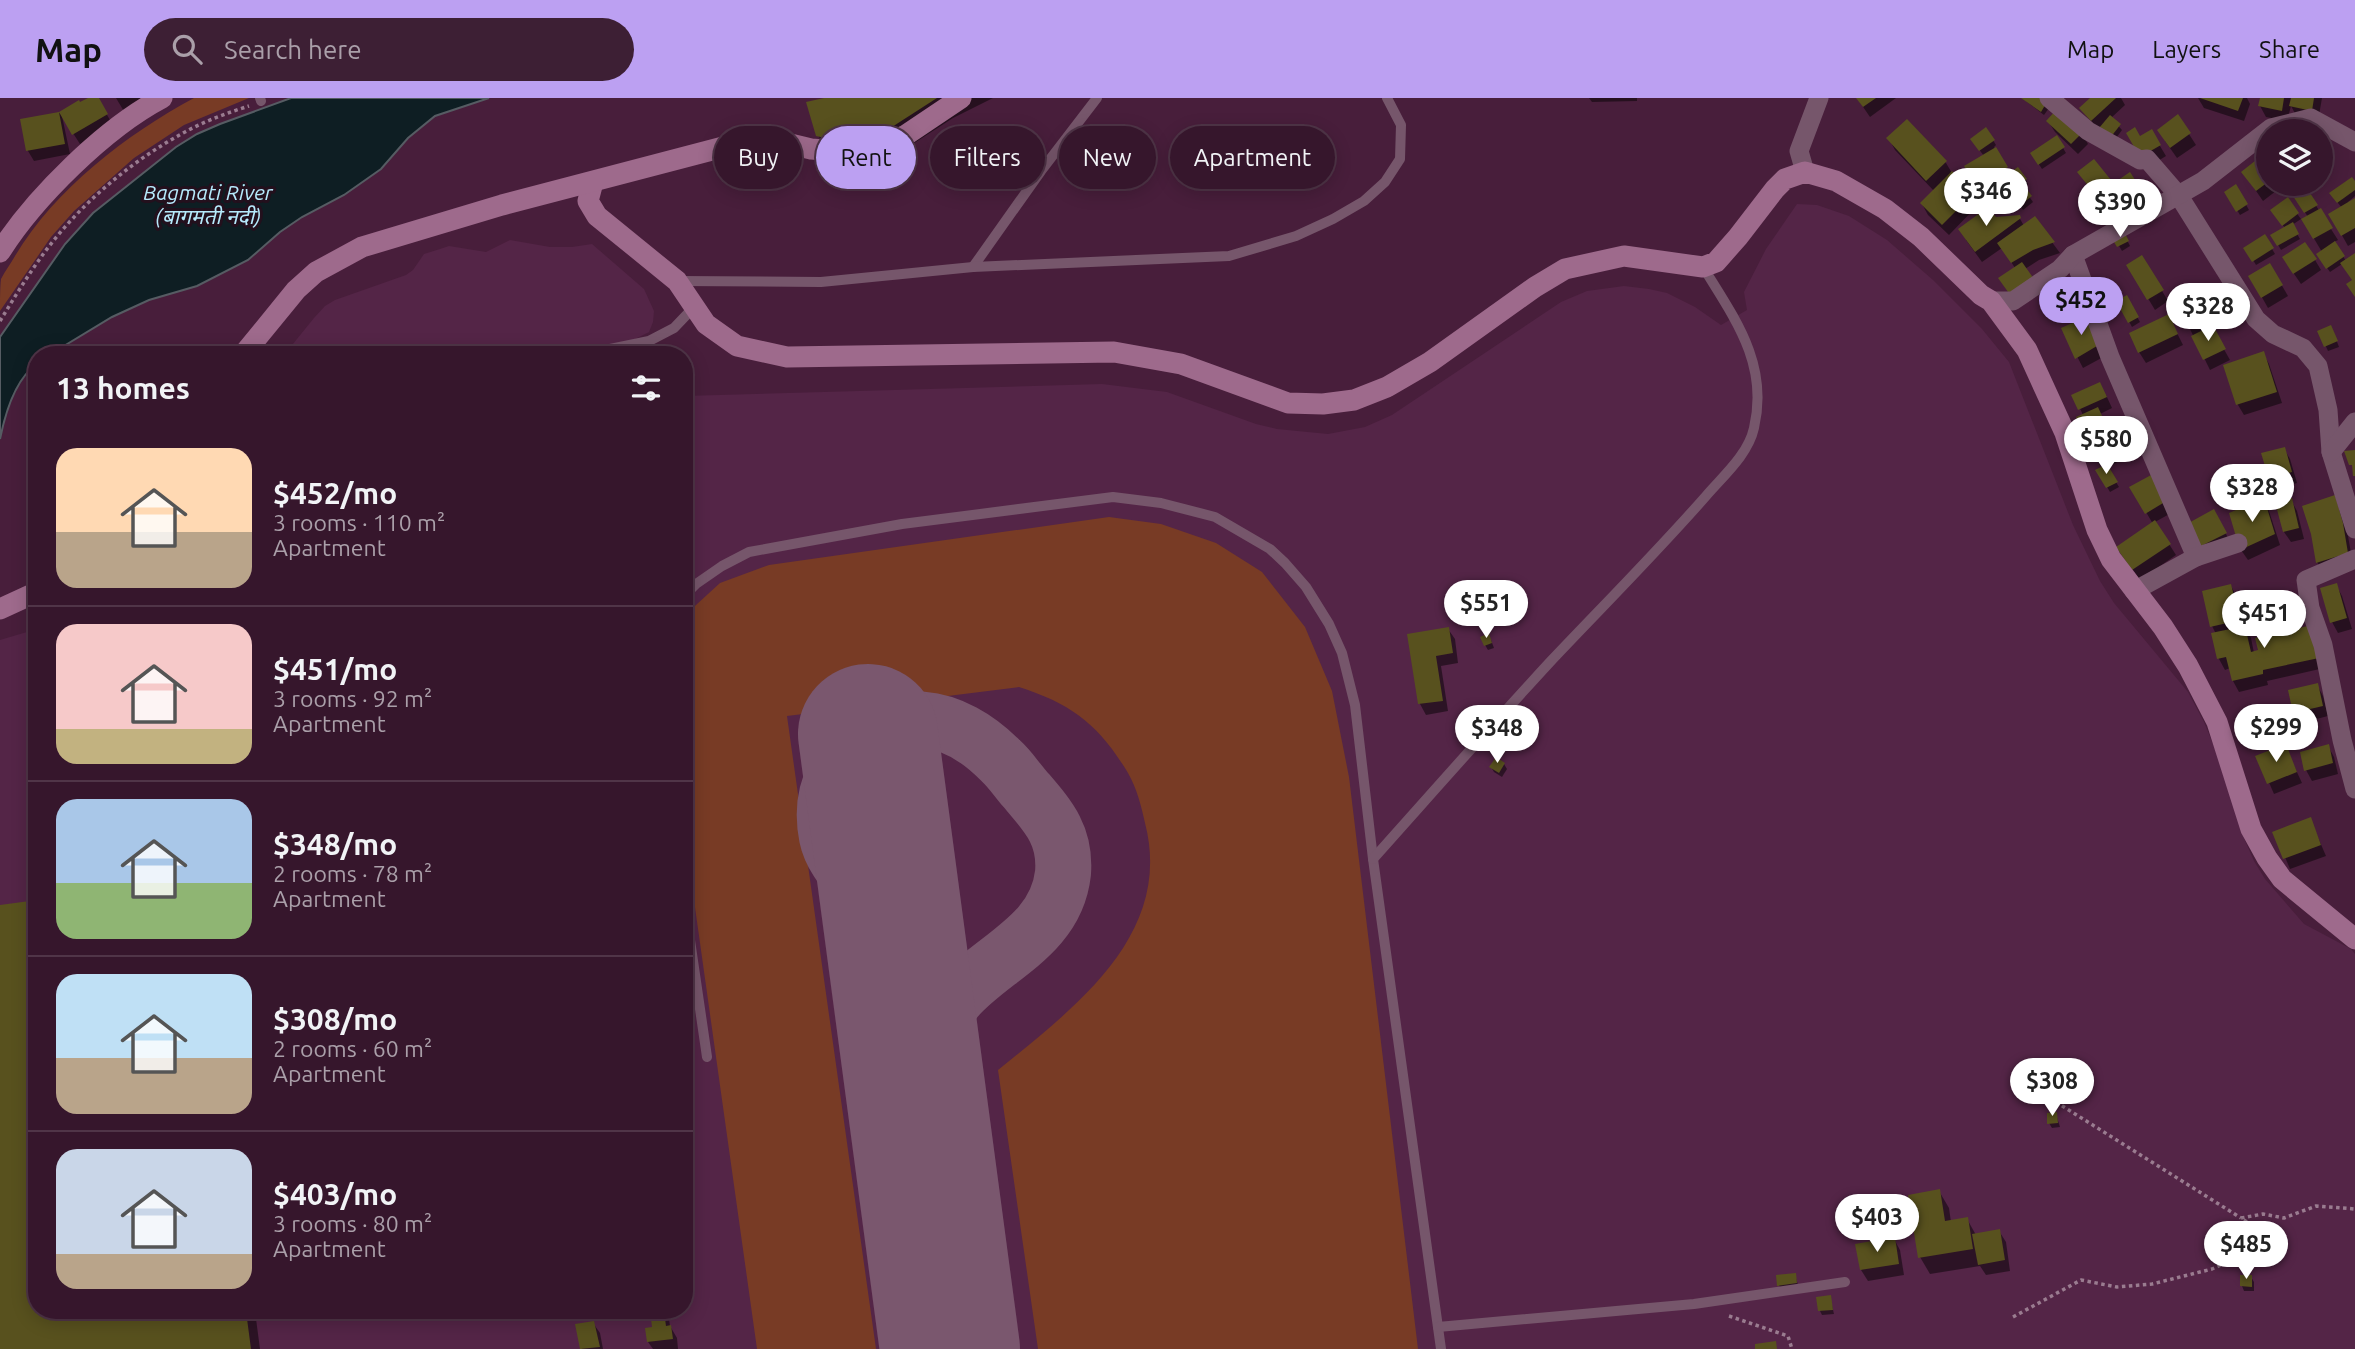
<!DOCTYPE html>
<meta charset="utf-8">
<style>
:root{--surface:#36162c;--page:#3d1f34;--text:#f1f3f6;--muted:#aa9fa9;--line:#503548;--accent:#bca0f2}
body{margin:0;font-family:Ubuntu,"Noto Sans Devanagari",sans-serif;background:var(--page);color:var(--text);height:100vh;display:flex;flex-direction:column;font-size:26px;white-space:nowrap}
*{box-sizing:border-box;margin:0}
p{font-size:23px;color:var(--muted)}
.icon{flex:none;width:38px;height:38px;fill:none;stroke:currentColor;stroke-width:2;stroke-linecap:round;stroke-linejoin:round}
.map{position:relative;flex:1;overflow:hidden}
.side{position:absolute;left:28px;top:248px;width:665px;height:973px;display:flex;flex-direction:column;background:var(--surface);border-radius:28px;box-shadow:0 4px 18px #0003,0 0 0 2px var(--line)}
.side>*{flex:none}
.top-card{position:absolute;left:714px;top:28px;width:665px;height:63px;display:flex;gap:14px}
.controls{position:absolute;left:2256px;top:21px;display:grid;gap:14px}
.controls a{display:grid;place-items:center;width:77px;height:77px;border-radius:50%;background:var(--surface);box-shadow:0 4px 18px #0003,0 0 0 2px var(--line);font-size:35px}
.price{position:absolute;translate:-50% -60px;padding:0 16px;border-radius:24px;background:#fff;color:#222;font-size:23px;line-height:46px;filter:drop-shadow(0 2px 4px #0008)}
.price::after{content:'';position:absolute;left:50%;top:42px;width:21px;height:16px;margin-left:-10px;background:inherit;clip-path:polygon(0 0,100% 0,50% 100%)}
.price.on{background:var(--accent);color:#111}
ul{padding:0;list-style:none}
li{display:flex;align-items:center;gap:21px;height:175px;padding:0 28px}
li+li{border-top:2px solid var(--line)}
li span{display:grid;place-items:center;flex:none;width:196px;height:140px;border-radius:21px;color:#555}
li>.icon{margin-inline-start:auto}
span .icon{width:84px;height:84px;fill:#fffc;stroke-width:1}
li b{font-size:30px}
h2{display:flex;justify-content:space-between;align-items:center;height:84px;padding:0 28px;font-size:30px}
.pill{padding:0 24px;border-radius:32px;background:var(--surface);box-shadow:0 4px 18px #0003,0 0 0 2px var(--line);font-size:24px;line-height:63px}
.pill.on{background:var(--accent);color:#111}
header{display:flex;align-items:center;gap:42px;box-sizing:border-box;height:98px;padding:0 35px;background:var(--accent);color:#111}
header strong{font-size:33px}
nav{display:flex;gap:38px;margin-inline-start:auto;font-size:24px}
.search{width:490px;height:63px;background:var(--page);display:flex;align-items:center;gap:18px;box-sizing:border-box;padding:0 24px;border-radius:38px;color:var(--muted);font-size:26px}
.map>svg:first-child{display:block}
</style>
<header>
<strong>Map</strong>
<div class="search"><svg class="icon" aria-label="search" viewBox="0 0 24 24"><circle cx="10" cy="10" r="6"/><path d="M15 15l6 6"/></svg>Search here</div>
<nav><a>Map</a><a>Layers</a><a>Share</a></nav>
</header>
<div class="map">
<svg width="2355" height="1251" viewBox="0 0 2355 1251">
<rect width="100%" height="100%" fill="#481e3b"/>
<g fill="#542547">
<polygon points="1797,106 1817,107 1849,118 1887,142 1933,182 1982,231 2009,264 2073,427 2100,483 2114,505 2188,594 2204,624 2218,658 2243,738 2254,763 2265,781 2304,826 2351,851 2355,856 2355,1251 0,1251 0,542 37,531 37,1213 684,1213 684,298 1102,286 1167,294 1256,326 1277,331 1328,336 1365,329 1392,317 1561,204 1587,193 1624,188 1649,191 1667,195 1695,209 1721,227 1747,212 1744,194 1766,151"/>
<polygon points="510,142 550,149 572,149 592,146 644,191 654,213 653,224 649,234 619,249 619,257 284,257 314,220 325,208 335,202 406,177 413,172 424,156 440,151 449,148 486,154"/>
</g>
<g fill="#783b25">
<path d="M194 0H249L184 27 134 60 74 113 51 139 0 213C0 203 0 189 1 181 5 173 11 165 15 158 56 90 126 37 194 0Z"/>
<path d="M1109 419 1161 426 1216 445 1262 474 1305 529 1332 593 1349 679 1418 1251H1038L998 972C1074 910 1174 837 1145 725 1141 707 1137 691 1128 675 1099 627 1072 606 1019 589L787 618 876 1251H757L684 731V518L720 485 769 467Z"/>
</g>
<path fill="#0e1e23" stroke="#565c63" stroke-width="2" d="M291 0H489L435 18 408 40 381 71 344 97 302 119 280 134 248 162 197 188 149 202 112 219 49 257H37V266C15 281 5 316 0 341V239L65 146 93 115 176 49 197 36 220 26Z"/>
<g fill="#0007">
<polygon points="91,0 97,0 113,27 80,46 62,18 70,56 34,63 28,53 22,23 59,15 78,4 79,7"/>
<polygon points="116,0 147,0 125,15"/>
<polygon points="832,0 993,0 953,20 891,60 857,66 831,60 818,37"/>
<polygon points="1589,0 1637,0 1637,3 1592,4"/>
<polygon points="1857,0 1896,0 1870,19"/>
<polygon points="2022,0 2038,0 2049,10 2044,17"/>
<polygon points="2092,0 2121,0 2125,7 2111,20 2122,32 2114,43 2098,32 2081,10"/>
<polygon points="2198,0 2247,0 2250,6 2244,23 2204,10"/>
<polygon points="2261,0 2322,0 2318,23 2297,19 2291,8 2287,23 2266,19 2260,8"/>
<polygon points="2178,19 2196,47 2177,60 2165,43"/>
<polygon points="1907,23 1946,65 1952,75 1972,96 1978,107 1949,137 1928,117 1922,106 1934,93 1895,52 1889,41"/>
<polygon points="2048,23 2081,35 2088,46 2078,56 2055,34"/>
<polygon points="1986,31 1996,47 1994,49 2010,77 2026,82 2028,86 2023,90 2033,104 2023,112 2013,97 2010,100 2001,88 1983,98 1966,69 1984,58 1975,46"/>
<polygon points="2151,33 2166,58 2148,69"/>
<polygon points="2057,40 2066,55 2042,71 2032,56"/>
<polygon points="2268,62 2268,86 2285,86 2263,103 2243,74"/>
<polygon points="2079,75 2109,83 2134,129 2110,98 2101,105"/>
<polygon points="2355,86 2355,98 2348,104 2349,106 2355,102 2355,144 2348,148 2330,116 2342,110 2334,100"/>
<polygon points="2236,89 2249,112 2240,117 2226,94"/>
<polygon points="2306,92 2338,142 2334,144 2346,163 2355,157 2355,197 2353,183 2342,166 2330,174 2321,161 2322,154 2303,122 2308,119 2295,99"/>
<polygon points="2287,102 2301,121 2292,127 2300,141 2281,152 2273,138 2285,130 2275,117"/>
<polygon points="2019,119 2024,128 2034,120 2060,155 2039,162 2025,171 2015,170 2002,150 1982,164 1966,142 1995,121"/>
<polygon points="2123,134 2130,148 2122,153 2114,139"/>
<polygon points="2265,139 2275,156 2256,167 2246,150"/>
<polygon points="2142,159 2168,203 2155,212 2128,167"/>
<polygon points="2315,162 2321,172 2301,186 2290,170"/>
<polygon points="2270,167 2288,198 2268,210 2250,178"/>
<polygon points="2189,189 2230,262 2210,272 2188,227"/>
<polygon points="2073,197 2084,221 2107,257 2083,270 2063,231 2072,227 2066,218"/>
<polygon points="2126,199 2140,224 2132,229 2118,203"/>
<polygon points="2174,229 2183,247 2146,265 2139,254"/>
<polygon points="2319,233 2333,233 2339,249 2328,253"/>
<polygon points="2263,255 2269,266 2282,305 2244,317 2238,307 2226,268"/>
<polygon points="2106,297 2112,310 2100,316 2122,362 2107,369 2119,389 2110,394 2098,373 2102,370 2096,360 2083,317 2074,298"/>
<polygon points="2284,351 2290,361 2297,385 2277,391 2270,380"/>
<polygon points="2152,378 2173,414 2155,424 2176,457 2140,482 2125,460 2153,426 2132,390"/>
<polygon points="2263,402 2269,413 2280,447 2248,462 2241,452"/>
<polygon points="2291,402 2297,413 2304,441 2291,444 2284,434 2277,406"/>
<polygon points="2340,410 2348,438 2353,466 2323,475 2317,464"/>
<polygon points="2220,424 2231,446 2198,449"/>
<polygon points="2336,487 2342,498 2352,531 2338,535 2332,524"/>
<polygon points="2231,488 2237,499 2244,528 2251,540 2254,555 2311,529 2324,570 2267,583 2268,587 2239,594 2233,583 2230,570 2225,572 2219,561 2213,537 2216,536 2212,528"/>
<polygon points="1448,531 1455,541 1458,565 1441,568 1448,613 1426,617 1420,606 1409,537"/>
<polygon points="1491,542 1494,550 1488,552 1485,547"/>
<polygon points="2317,587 2323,598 2328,618 2301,625 2295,614"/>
<polygon points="2285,648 2302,685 2274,696 2258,659"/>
<polygon points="2328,648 2334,659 2338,676 2312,683 2306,672"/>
<polygon points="1504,666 1507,671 1502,679 1494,674 1491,669"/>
<polygon points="2310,721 2326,758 2290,771 2275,735"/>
<polygon points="0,809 37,1213 255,1213 260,1251 0,1251"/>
<polygon points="2056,1016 2060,1029 2052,1030 2049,1025"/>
<polygon points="1939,1093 1949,1110 1951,1124 1967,1121 1976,1137 1999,1133 2006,1144 2010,1173 1986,1177 1980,1168 1930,1176 1920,1159"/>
<polygon points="1894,1141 1900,1152 1904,1177 1868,1183 1861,1172"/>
<polygon points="1795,1177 1799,1190 1781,1192 1779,1187"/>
<polygon points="2251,1179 2254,1184 2254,1193 2244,1193 2242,1188"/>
<polygon points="1830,1199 1834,1216 1822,1217 1820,1213"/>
<polygon points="652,1213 668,1213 670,1228 677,1240 678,1251 653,1251 648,1244 654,1230"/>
<polygon points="593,1225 600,1235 603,1251 582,1251 577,1228"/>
</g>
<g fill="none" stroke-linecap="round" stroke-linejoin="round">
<path stroke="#7a576e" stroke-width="56" d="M900 872C893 853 886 832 875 814 861 788 833 768 827 739 821 709 827 682 846 659 891 602 954 615 1001 663 1010 671 1017 682 1025 691 1048 718 1066 737 1063 775 1056 839 992 859 956 901 936 926 927 959 916 988"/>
<polyline stroke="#7a576e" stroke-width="140" points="868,636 950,1251"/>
</g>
<g fill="#58511e">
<polygon points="88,0 99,0 108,16 72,37 59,14 65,46 26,53 20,21 59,14 79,2 80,4"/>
<polygon points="824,0 937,0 878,38 843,44 816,38 806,4"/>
<polygon points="1856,0 1876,0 1863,9"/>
<polygon points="2021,0 2041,0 2047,4 2041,14"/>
<polygon points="2090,0 2116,0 2091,23 2079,10"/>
<polygon points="2200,0 2243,0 2238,13"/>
<polygon points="2260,0 2284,0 2282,13 2258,8"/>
<polygon points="2291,0 2314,0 2312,13 2289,8"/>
<polygon points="2058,10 2083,34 2071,46 2046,23"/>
<polygon points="2178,16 2191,35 2170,50 2157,32"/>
<polygon points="2110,17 2121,26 2110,40 2099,30"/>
<polygon points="1907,21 1947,63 1926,83 1886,40"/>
<polygon points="1986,29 1995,42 1979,53 1970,41"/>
<polygon points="2135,29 2140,38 2152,31 2161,47 2140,59 2126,35"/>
<polygon points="2057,37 2065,49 2038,67 2030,55"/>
<polygon points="1996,49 2008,69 1976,88 1964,68"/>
<polygon points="2265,55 2268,59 2268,84 2256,93 2241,74"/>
<polygon points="2094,61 2111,82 2094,95 2077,74"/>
<polygon points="2018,69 2027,81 2006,96 1997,84"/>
<polygon points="1952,73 1974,95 1942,127 1920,105"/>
<polygon points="2130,74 2150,105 2126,119 2105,91"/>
<polygon points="2352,79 2355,83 2355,92 2337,105 2329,95"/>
<polygon points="2236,86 2248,106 2236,114 2224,94"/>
<polygon points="2025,89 2032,98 2019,108 2012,100"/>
<polygon points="2306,89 2318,107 2304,115 2293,98"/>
<polygon points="2288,99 2299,115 2282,128 2270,112"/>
<polygon points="2355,100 2355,130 2341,138 2328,116"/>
<polygon points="1988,109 1996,119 2020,117 2021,120 1975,154 1958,131"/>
<polygon points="2321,110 2333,130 2313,141 2301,121"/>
<polygon points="2035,118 2055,144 2033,152 2011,165 1997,145"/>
<polygon points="2293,124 2299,136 2277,148 2270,137"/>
<polygon points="2123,132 2129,143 2117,149 2111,139"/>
<polygon points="2265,136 2274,150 2252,164 2243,150"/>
<polygon points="2335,143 2345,158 2326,171 2316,156"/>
<polygon points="2305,144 2317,161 2293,176 2282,159"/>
<polygon points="2355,155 2355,199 2346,186 2352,182 2340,165"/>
<polygon points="2142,157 2164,192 2147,202 2126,167"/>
<polygon points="2022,164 2034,181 2011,198 1998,180"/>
<polygon points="2270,165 2283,187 2261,200 2248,178"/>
<polygon points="2067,184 2080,211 2065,219 2052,192"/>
<polygon points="2190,187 2206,217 2187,228 2170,197"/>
<polygon points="2127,197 2139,219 2128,225 2116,203"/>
<polygon points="2169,216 2178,236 2138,255 2129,235"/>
<polygon points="2088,218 2102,245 2075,261 2061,230"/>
<polygon points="2213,227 2226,251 2203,262 2191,238"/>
<polygon points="2331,227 2338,243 2324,249 2317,233"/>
<polygon points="2264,253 2277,294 2236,307 2223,267"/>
<polygon points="2100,284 2107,299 2078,312 2071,297"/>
<polygon points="2098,309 2117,351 2095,361 2076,319"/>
<polygon points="2285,349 2292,374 2269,381 2261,355"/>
<polygon points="2355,352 2355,378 2353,378 2352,367 2349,367 2344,353"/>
<polygon points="2107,366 2118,384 2106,390 2095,372"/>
<polygon points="2153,376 2168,402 2145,416 2129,389"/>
<polygon points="2335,397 2343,425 2348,455 2316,465 2311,436 2302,408"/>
<polygon points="2264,400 2275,436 2240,452 2229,415"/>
<polygon points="2292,400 2299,430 2283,434 2275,404"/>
<polygon points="2214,411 2227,435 2197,450 2185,427"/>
<polygon points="2155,422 2171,446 2132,472 2116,449"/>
<polygon points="2337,485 2347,520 2330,525 2320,490"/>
<polygon points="2231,486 2240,522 2210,529 2202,493"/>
<polygon points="2312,527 2319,560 2263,572 2263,576 2232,583 2226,559 2217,561 2211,535 2245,528 2251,554 2258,552 2255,540"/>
<polygon points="1449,529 1453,555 1436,558 1443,603 1418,606 1407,536"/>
<polygon points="1489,535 1492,545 1484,548 1480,539"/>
<polygon points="2318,585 2323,608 2293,615 2288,592"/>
<polygon points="2286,646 2297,674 2267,686 2255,658"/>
<polygon points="2329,646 2333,665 2304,673 2300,654"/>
<polygon points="1496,659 1505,665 1499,675 1489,669"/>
<polygon points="2311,719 2321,747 2283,761 2272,734"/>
<polygon points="37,802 37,1213 246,1213 251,1251 0,1251 0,807"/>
<polygon points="2057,1014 2058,1025 2047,1026 2047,1015"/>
<polygon points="1940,1091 1945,1123 1968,1119 1973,1151 1918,1160 1908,1097"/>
<polygon points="2000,1131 2005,1162 1978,1167 1972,1136"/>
<polygon points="1895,1139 1899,1166 1860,1172 1855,1146"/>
<polygon points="1796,1175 1797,1185 1777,1188 1776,1177"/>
<polygon points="2240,1177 2252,1177 2252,1189 2240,1188"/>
<polygon points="1831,1197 1833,1212 1818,1213 1816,1199"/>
<polygon points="650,1213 664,1213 666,1228 671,1227 673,1241 647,1244 645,1230 652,1229"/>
<polygon points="594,1223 600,1249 580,1251 575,1226"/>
<polygon points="1776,1243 1777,1251 1755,1251 1755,1246"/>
</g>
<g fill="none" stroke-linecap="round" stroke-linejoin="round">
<g stroke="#9a7c90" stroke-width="3.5" stroke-dasharray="3.5 3.5" stroke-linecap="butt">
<path d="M0 223C14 200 28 177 44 155 80 106 131 63 185 34 205 23 227 15 249 8"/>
<polyline points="2056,1004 2241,1120"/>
<polyline points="1729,1218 1788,1238 1792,1251"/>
<polyline points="2013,1219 2081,1182 2117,1189 2152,1186 2212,1171 2271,1145 2263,1135 2241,1120 2263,1116 2284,1120 2316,1108 2355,1111"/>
</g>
<g stroke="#76566b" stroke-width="10">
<polyline points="260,0 261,3"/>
<polyline points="973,169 1041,73 1097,0"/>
<polyline points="677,183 821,184 973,169 1229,158 1296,138 1333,121 1364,103 1385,84 1400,61 1401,27 1387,0"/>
<polyline points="581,257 649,243 674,230 694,209"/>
<polyline points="684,498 696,486 722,468 749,454 902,426 1113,399 1161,405 1215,419 1270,451 1285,465 1306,489 1329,526 1342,555 1355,607 1373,761 1441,1251"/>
<path d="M1373 761C1432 695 1490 629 1550 564 1602 509 1656 455 1706 398 1723 378 1748 357 1754 330 1769 266 1735 221 1703 169"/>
<polyline points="684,801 707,959"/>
<polyline points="1438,1229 1694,1206 1845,1184"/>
</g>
<g stroke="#76566b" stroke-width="19">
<polyline points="2049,0 2088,33 2140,62 2147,61 2179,98 2256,221 2273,236 2303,250 2318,268 2328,312 2331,354 2355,431"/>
<polyline points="1805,74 1799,53 1819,0"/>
<polyline points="2073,157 2110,259 2196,459"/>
<polyline points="1991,203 2013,203 2060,171 2073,157 2203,83 2271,30 2311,20 2355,44"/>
<polyline points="2331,354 2355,324"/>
<polyline points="2355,461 2306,482 2310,510 2323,547 2342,642 2355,691"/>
<polyline points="2134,493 2196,459 2238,445"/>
</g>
<g stroke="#9e6a8c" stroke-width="21">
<polyline points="593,84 588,103 597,118 677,183 706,226 737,248 787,259 1114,254 1181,266 1288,305 1323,306 1354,302 1387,289 1430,264 1535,189 1565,171 1624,158 1703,169 1716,164 1738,139 1775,91 1785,81 1805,74 1836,83 1885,111 1921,139 1981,197 1991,203 2027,252 2065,335 2097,432 2111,461 2163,529 2188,568 2217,624 2251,731 2267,760 2282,781 2355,841"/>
<path d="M0 154C34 100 105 30 162 0"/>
<polyline points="243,257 296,192 316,174 362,149 502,107 731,47 754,44 782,44 811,51 852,54 880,49 906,37 961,0"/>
<polyline points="0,511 37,494"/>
</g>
</g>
<g text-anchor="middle" stroke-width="6" stroke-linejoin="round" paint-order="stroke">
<g font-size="21" font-style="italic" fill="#b6eafc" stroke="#23101d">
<text x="208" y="102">Bagmati River<tspan x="208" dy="24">(बागमती नदी)</tspan></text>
</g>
</g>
</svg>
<div class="controls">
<a><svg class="icon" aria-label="layers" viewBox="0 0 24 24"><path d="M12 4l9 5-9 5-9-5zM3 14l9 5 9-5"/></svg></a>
</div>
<b class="price" style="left:1986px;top:130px">$346</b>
<b class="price" style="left:2120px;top:141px">$390</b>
<b class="price on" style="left:2081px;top:239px">$452</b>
<b class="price" style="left:2208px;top:245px">$328</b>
<b class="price" style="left:2106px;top:378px">$580</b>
<b class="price" style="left:2252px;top:426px">$328</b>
<b class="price" style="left:1486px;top:542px">$551</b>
<b class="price" style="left:2264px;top:552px">$451</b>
<b class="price" style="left:2276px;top:666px">$299</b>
<b class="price" style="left:1497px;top:667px">$348</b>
<b class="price" style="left:2052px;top:1020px">$308</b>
<b class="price" style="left:1877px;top:1156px">$403</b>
<b class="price" style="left:2246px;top:1183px">$485</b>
<div class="top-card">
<a class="pill">Buy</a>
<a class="pill on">Rent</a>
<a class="pill">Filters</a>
<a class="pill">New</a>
<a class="pill">Apartment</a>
</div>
<section class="side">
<h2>13 homes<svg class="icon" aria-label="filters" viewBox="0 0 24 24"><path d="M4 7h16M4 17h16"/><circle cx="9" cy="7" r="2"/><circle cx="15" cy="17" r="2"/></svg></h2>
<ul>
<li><span style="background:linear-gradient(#ffd9b3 60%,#b9a48a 0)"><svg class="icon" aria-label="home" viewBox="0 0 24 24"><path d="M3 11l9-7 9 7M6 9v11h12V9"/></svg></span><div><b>$452/mo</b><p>3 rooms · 110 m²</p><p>Apartment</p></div></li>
<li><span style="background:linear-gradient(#f6c9c9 75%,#c2b280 0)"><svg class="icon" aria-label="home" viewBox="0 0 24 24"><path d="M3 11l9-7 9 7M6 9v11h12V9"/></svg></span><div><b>$451/mo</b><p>3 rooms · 92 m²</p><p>Apartment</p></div></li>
<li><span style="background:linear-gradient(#a9c7e8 60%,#8fb573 0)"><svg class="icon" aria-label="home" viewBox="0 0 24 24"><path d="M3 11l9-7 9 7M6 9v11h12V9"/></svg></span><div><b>$348/mo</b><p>2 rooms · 78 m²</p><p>Apartment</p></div></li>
<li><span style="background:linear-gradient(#bfe0f5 60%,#b9a48a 0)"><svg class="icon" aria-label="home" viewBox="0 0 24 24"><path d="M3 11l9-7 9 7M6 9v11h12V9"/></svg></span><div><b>$308/mo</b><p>2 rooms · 60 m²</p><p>Apartment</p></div></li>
<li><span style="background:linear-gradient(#c9d6e8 75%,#b9a48a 0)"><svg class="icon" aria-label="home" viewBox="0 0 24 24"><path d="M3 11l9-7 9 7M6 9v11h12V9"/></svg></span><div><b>$403/mo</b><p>3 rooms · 80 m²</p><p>Apartment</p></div></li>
</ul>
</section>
</div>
